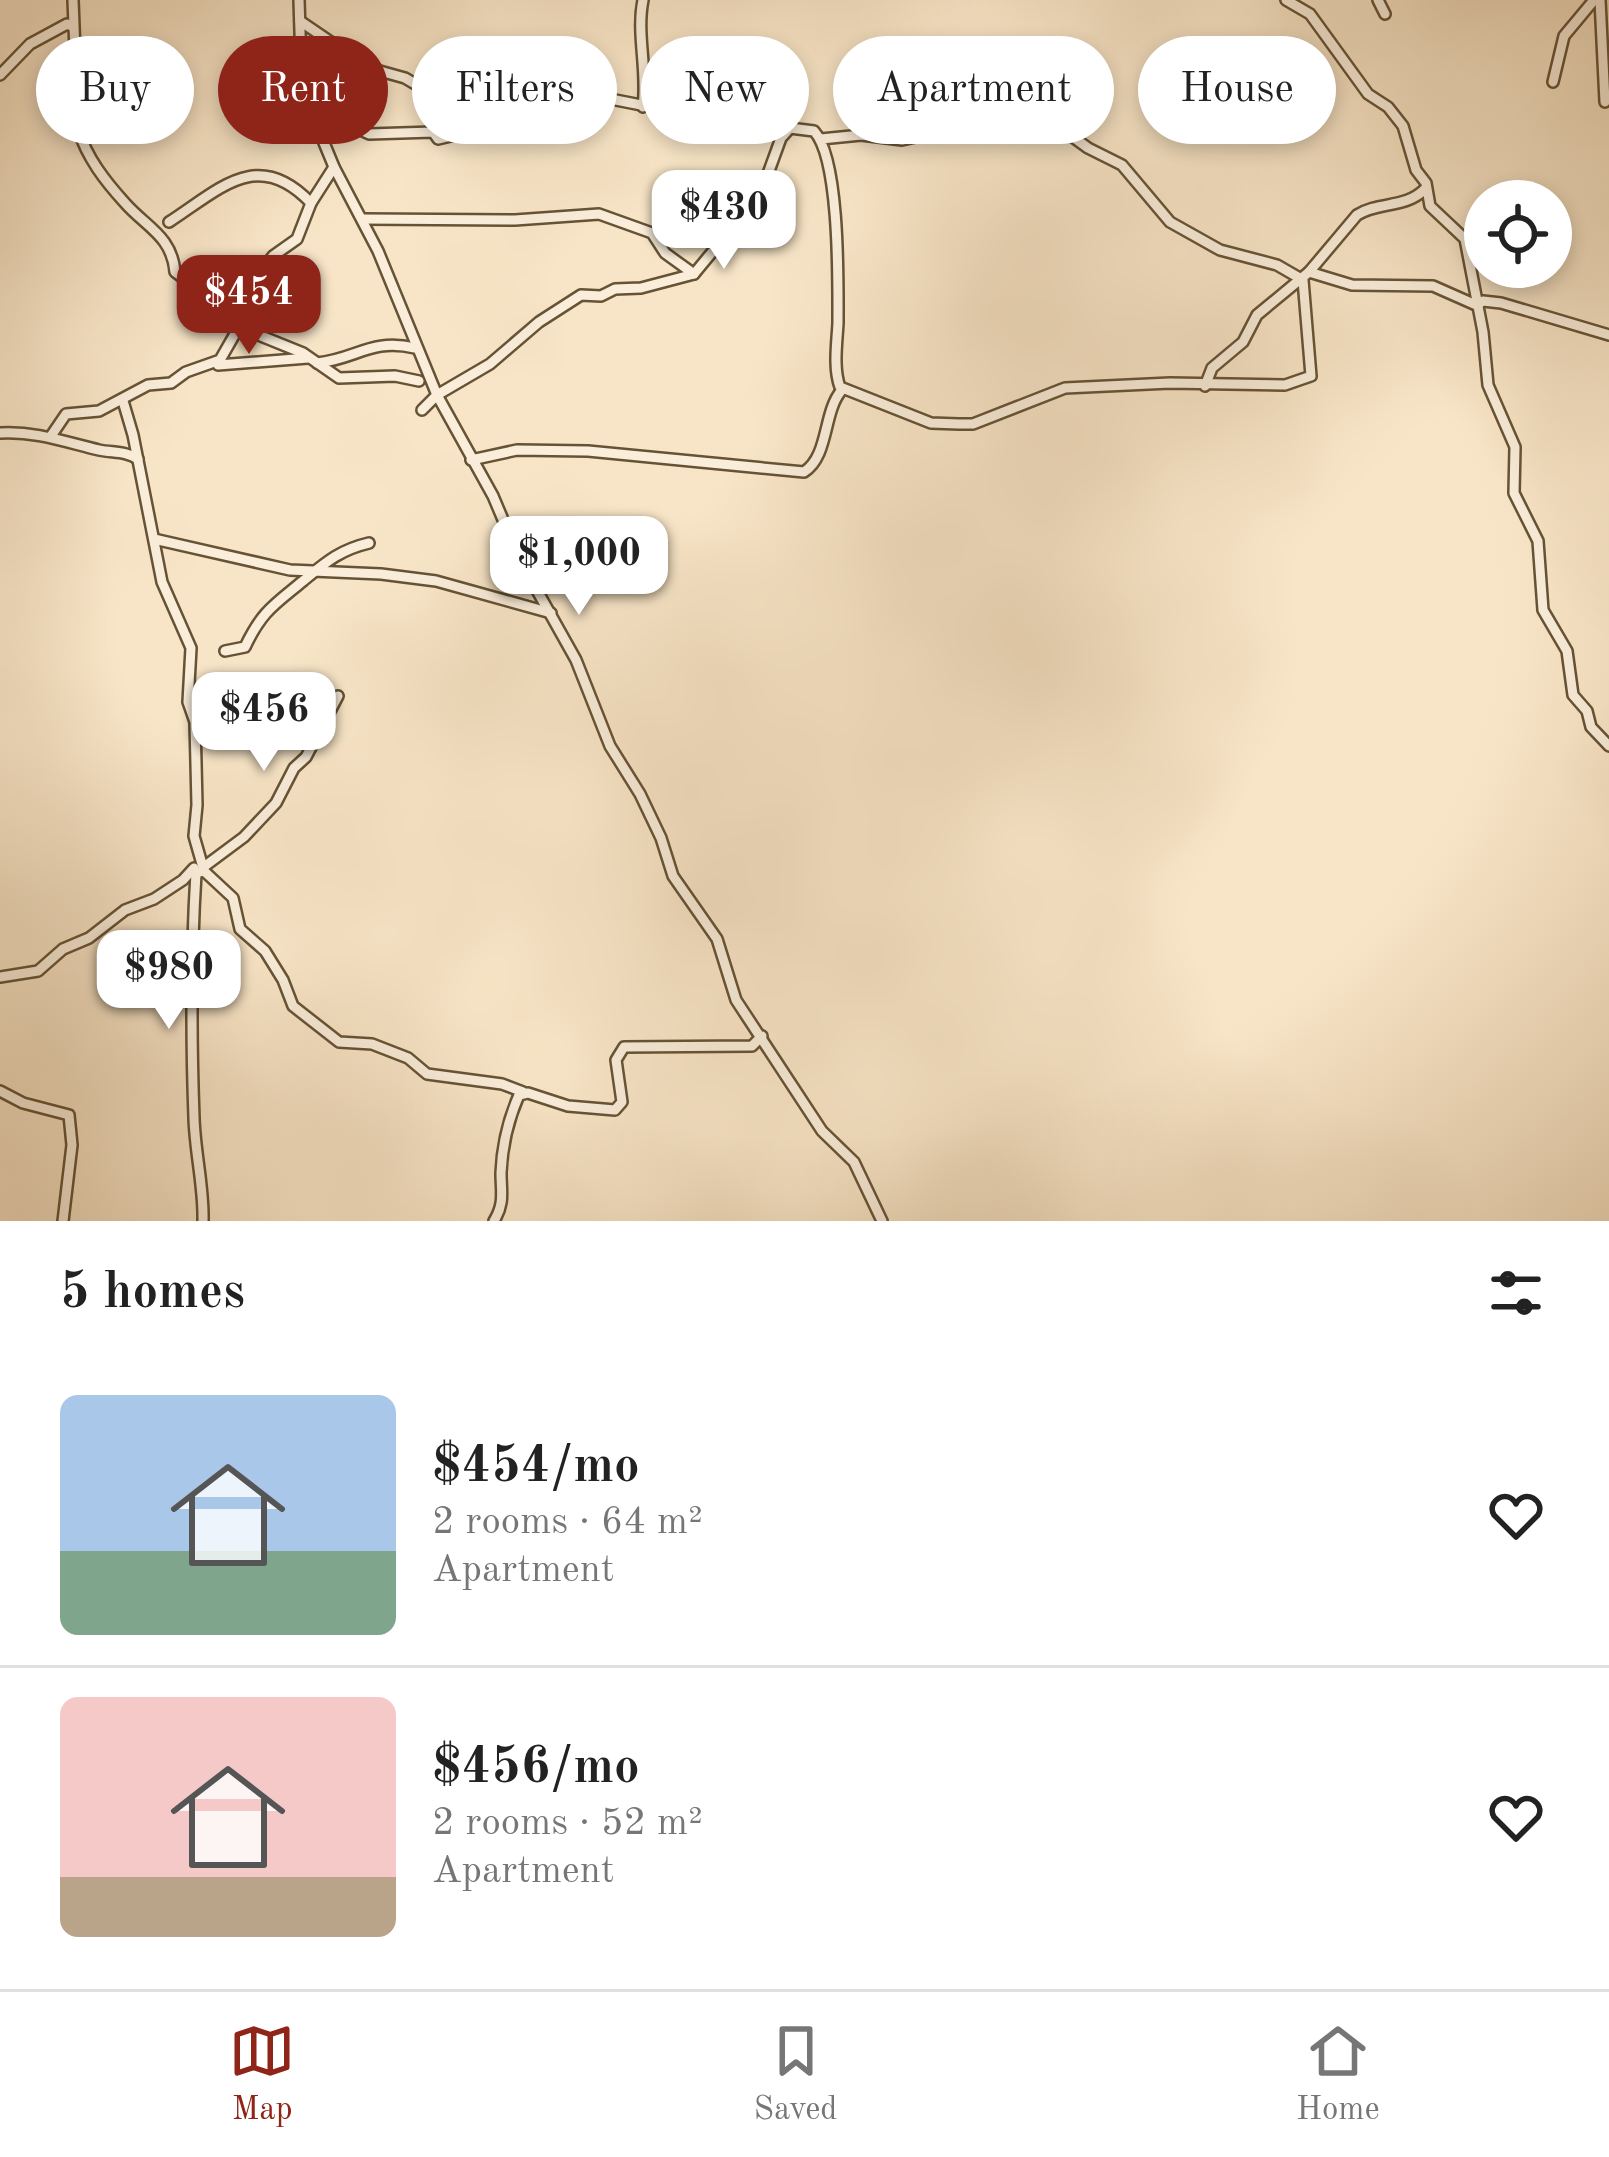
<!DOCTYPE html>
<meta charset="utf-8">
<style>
:root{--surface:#fff;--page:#f2f2f2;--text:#222;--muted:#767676;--line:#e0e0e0;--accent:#8f2418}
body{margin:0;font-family:"Old Standard TT",serif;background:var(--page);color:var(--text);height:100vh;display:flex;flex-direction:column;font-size:45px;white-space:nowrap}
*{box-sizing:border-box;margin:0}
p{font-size:39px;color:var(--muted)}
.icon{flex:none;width:66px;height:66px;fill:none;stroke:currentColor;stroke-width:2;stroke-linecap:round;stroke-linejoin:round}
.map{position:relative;height:1221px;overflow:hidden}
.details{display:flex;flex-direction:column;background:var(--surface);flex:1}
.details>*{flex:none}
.banner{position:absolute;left:36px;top:36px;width:1539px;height:108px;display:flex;gap:24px}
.controls{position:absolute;left:1464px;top:180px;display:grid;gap:24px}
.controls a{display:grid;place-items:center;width:108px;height:108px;border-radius:50%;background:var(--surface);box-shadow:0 6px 18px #0003;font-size:60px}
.price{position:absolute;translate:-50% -102px;padding:0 27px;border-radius:24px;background:#fff;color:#222;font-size:39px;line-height:78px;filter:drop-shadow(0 3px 6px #0008)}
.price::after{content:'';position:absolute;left:50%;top:72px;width:36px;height:27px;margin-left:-18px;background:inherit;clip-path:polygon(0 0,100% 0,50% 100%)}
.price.active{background:var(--accent);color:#fff}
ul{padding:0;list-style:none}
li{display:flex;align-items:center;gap:36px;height:300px;padding:0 60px}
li+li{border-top:3px solid var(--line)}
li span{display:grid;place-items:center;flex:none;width:336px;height:240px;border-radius:18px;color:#555}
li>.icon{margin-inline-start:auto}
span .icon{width:144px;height:144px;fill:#fffc;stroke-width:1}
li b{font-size:51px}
h2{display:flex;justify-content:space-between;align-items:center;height:144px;padding:0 60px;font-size:51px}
.pill{padding:0 42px;border-radius:54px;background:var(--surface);box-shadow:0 6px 18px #0003;font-size:42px;line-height:108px}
.pill.active{background:var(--accent);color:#fff}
.tabs{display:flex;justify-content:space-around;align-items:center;height:168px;border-top:3px solid var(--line);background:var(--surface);font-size:33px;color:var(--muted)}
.tabs a{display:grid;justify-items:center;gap:6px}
.tabs .active{color:var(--accent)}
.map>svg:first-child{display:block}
</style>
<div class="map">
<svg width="1609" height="1221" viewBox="0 0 1609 1221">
<rect width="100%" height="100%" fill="#f8e5c7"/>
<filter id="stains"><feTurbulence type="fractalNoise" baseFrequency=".00167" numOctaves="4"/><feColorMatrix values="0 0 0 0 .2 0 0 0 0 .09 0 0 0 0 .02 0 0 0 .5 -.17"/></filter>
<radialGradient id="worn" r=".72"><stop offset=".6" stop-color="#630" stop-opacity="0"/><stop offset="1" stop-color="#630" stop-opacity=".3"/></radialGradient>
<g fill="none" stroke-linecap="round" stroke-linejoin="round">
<defs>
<g id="minor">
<path d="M73 0 78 129C87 158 105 181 125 203 146 227 172 236 175 272L261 336 303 353 339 378 395 376 419 381"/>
<polyline points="299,0 301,63 308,104 334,167 378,251 437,395 493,496 520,560 576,660 610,746 640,794 661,838 673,876 717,939 736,1000 822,1131 854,1162 882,1221"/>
<path d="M643 0C636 34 648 71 643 107"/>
<polyline points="1286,0 1310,14 1368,94 1388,107 1403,126 1416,170 1426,183 1430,206 1465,239 1483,332 1488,385 1515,447 1514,493 1538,541 1543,610 1567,651 1573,695 1587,711 1591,727 1609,746"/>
<polyline points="1378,0 1385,14"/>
<polyline points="1600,0 1605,102"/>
<polyline points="300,21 369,68 405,78 422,88 466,130"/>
<polyline points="0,75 30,44 67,24 72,26"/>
<polyline points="1553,82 1564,36 1594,0"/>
<path d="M313 117 345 123 369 134 433 132 438 139 485 128 545 102 580 93 682 113 759 108 775 113 790 128 814 131C840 159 838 282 838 323 837 343 833 368 840 387L931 423 959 424H973L1065 388 1170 383 1285 385 1311 376 1303 280 1277 265 1220 250 1170 222 1122 165 1088 148 1044 116 1028 114 999 124 961 127 902 140 861 135 821 139"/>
<polyline points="363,219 515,220 599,214 652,233 665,253 694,274"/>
<path d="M169 222C220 189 258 147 311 203"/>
<path d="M1309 272 1357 215C1379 201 1405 209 1425 189"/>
<path d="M317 363C357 359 370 338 415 348"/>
<polyline points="218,365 308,358"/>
<polyline points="1205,386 1212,368 1243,342 1257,315 1309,272 1352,285 1433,286 1476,305 1483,301 1501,303 1609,335"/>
<polyline points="123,401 133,435 162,582 191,648 188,702 195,722 197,805 194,836 204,871 233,898 240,929 265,951 283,980 293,1006 339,1042 372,1044 408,1058 427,1074 502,1084 523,1092"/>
<polyline points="422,410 437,395 490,364 539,322 581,295 601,296 615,289 641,288 694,274 761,193 781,138 790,128"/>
<path d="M0 433C36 431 65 442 99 450 114 453 125 451 138 459"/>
<polyline points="51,436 66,414 99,411 148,385 171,383 186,372 220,360 236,332 248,288 273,256 297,239 311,203 334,167"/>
<path d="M471 460 517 450 588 451 804 472C829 456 823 413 841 391"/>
<polyline points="154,539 290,570 381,574 436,581 551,613"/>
<path d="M225 651 245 647C262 611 274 605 303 581 325 563 339 550 369 543"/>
<polyline points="205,866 244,837 276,803 294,768 306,757 338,696"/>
<polyline points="0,977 38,971 63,949 89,938 125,910 154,899 183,880 194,868"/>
<polyline points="0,1091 23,1103 69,1115 72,1145 63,1221"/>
<path d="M203 1221C204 1187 195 1153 194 1118 191 1036 191 955 196 873L204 871"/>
<path d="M494 1221C505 1203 501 1192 501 1173 502 1147 509 1118 519 1095L528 1093 568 1106 615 1110 622 1102 616 1060 624 1047 752 1046 762 1036"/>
</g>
</defs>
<use href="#minor" stroke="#665335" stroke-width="14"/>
<use href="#minor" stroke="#faeedb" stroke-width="9"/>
</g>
<rect width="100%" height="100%" filter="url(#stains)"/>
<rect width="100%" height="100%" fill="url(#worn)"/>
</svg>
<div class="controls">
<a><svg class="icon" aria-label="locate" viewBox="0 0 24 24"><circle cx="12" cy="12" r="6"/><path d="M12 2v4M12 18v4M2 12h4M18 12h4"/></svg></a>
</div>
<b class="price" style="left:724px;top:272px">$430</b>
<b class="price active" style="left:249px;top:357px">$454</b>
<b class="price" style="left:579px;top:618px">$1,000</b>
<b class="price" style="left:264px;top:774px">$456</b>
<b class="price" style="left:169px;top:1032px">$980</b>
<div class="banner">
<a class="pill">Buy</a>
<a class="pill active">Rent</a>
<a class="pill">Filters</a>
<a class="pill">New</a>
<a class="pill">Apartment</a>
<a class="pill">House</a>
</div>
</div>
<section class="details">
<h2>5 homes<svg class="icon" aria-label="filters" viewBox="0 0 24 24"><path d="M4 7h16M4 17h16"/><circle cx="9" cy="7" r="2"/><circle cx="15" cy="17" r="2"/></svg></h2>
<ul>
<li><span style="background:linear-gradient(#a9c7e8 65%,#7fa58c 0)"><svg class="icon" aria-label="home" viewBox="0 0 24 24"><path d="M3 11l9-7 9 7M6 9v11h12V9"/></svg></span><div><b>$454/mo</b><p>2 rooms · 64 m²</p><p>Apartment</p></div><svg class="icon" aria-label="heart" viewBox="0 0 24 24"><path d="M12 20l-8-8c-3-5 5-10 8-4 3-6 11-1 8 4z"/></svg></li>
<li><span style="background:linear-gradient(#f6c9c9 75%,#b9a48a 0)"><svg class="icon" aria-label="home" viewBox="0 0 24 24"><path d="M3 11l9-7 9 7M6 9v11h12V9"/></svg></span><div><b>$456/mo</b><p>2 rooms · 52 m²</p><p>Apartment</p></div><svg class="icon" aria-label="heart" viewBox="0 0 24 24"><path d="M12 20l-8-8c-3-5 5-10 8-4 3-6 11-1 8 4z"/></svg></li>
</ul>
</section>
<nav class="tabs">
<a class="active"><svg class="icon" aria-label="map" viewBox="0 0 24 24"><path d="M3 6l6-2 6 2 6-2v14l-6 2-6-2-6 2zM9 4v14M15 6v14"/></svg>Map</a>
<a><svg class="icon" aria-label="saved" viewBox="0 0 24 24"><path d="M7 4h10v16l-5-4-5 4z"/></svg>Saved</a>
<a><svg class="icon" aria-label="home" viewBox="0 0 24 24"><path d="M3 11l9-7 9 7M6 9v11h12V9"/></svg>Home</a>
</nav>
